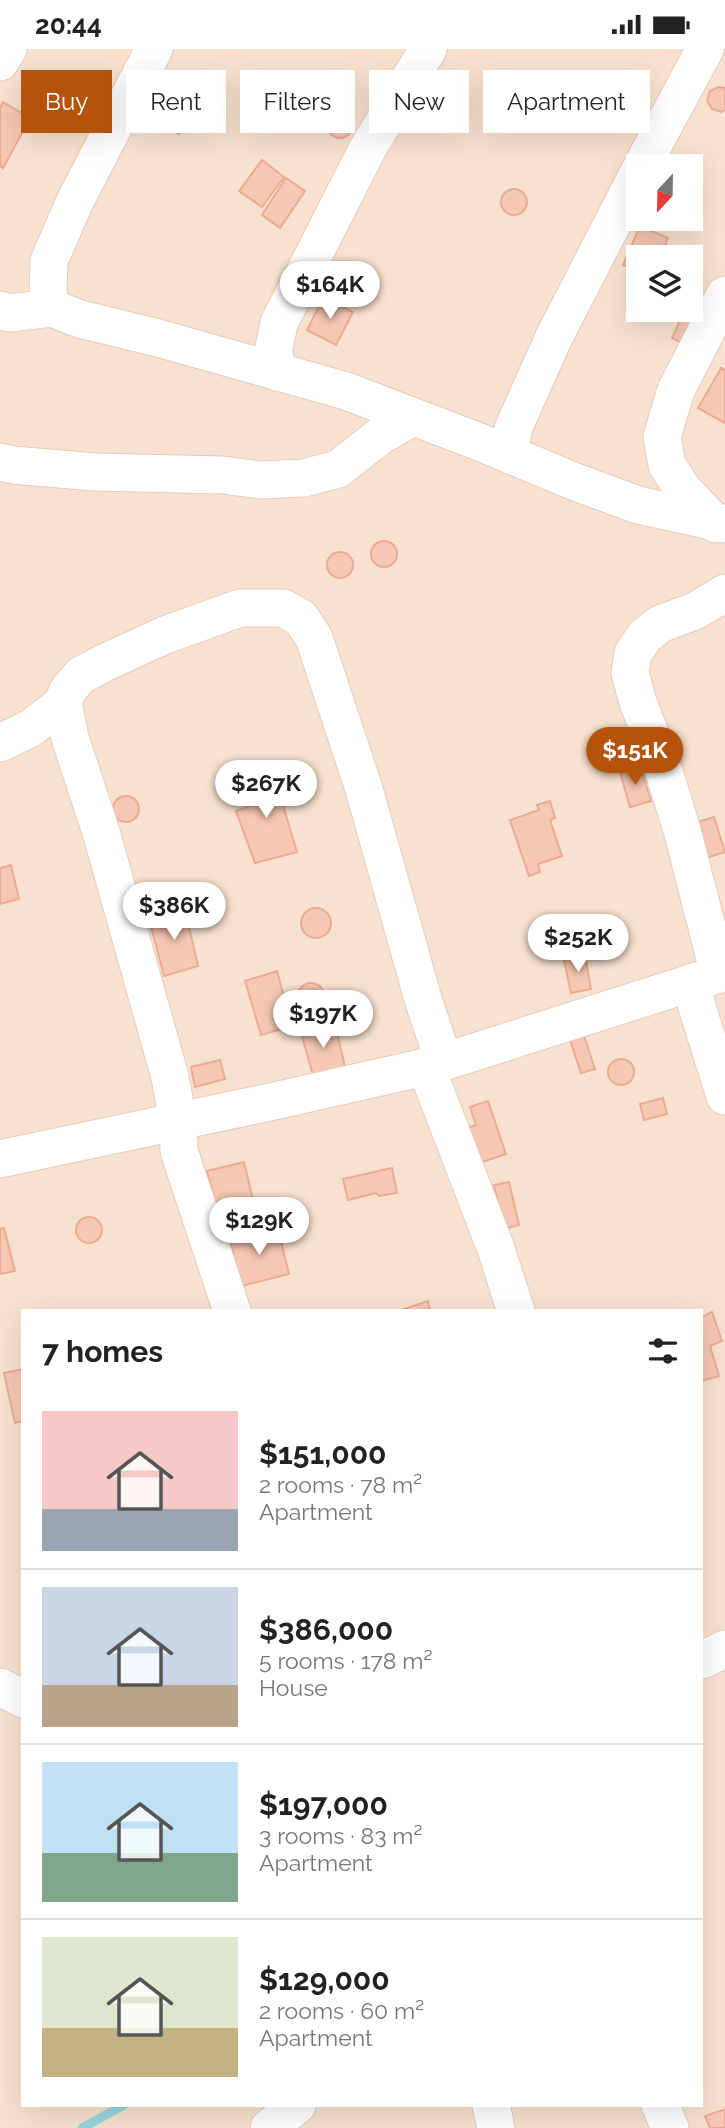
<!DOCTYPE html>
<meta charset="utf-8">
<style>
:root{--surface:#fff;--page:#f2f2f2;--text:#222;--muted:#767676;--line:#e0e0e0;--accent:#b45309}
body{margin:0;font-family:Raleway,sans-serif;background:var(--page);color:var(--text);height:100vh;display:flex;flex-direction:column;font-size:26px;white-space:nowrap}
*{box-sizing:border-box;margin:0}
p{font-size:23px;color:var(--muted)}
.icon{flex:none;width:38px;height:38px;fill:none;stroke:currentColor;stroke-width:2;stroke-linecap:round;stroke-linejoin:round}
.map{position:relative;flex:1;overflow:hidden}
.drawer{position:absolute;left:21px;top:1260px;width:682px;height:798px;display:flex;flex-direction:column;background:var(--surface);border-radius:0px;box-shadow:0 7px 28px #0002}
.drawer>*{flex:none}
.top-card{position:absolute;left:21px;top:21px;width:684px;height:63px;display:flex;gap:14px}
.needle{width:46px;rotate:202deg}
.buttons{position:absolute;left:626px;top:105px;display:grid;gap:14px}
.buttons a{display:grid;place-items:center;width:77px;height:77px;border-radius:0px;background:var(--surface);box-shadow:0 7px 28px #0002;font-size:35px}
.price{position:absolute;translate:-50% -60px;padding:0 16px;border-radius:24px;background:#fff;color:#222;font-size:23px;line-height:46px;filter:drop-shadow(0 2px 4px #0008)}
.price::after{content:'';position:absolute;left:50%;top:42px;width:21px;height:16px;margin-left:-10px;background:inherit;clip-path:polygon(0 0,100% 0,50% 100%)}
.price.selected{background:var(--accent);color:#fff}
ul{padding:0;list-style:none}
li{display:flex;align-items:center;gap:21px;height:175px;padding:0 21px}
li+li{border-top:2px solid var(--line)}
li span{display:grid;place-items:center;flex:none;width:196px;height:140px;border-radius:0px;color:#555}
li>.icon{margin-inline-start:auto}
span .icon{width:84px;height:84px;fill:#fffc;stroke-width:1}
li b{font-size:30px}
h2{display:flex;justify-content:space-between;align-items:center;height:84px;padding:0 21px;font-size:30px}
.chip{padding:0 24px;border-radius:0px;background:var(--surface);box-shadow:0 7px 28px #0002;font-size:24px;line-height:63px}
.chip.selected{background:var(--accent);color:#fff}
.status{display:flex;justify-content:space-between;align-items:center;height:49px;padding:0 35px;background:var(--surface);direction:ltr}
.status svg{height:19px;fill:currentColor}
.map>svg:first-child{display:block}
</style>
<div class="status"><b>20:44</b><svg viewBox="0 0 49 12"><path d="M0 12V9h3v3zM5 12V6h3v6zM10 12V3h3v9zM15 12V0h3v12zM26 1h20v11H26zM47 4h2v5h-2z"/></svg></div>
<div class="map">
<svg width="725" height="2079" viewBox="0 0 725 2079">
<rect width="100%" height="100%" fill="#feefde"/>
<path fill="#f8e2cf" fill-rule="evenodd" d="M0 0H725V2079H0ZM639 117H691V170H639ZM639 208H691V261H639ZM23 1262H702V2056H23Z"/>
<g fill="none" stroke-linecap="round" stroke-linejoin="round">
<polyline stroke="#96d7dc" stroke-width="9" points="82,2079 124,2056"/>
</g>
<g fill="#f6c7b3" stroke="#eaab92" stroke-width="2">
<polygon points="170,28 201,48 179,85 163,76 160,82 144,72"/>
<polygon points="718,38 725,39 725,61 721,63 712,60 707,52 710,42"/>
<circle cx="288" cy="65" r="13"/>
<polygon points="3,53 30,69 3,119 0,117 0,59"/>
<circle cx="340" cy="76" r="13"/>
<polygon points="262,111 284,128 262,158 239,142"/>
<polygon points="286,129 305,142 280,179 262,166"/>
<circle cx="514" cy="153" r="13"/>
<polygon points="640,177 668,189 660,208 639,208 639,223 623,216"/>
<polygon points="323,249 353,263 336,296 307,281"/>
<polygon points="685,261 699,268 686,296 672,289"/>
<polygon points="721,319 725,321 725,374 698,359"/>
<circle cx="384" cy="505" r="13"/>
<circle cx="340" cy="516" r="13"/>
<polygon points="640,717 651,752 630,758 620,723"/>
<polygon points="273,723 297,803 255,814 236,762 250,757 244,732"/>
<circle cx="126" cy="760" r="13"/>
<polygon points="550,752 555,769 550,771 562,807 538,815 540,823 529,827 510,771 539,761 537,756"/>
<polygon points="714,768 725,803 706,809 694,774"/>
<polygon points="11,816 19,850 0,855 0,819"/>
<circle cx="316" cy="874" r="15"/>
<polygon points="185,860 198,917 164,927 149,870"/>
<polygon points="585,906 591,940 571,944 564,911"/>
<polygon points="277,922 292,977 261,986 245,932"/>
<circle cx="311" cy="947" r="13"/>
<polygon points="335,975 345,1018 313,1026 301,984"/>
<polygon points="584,987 595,1020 581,1024 570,991"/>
<circle cx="621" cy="1023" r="13"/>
<polygon points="220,1011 225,1030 195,1038 191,1018"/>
<polygon points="663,1049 667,1065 644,1071 640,1055"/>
<polygon points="488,1052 506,1105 479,1114 467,1079 476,1076 470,1058"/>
<polygon points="244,1113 255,1159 219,1168 207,1122"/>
<polygon points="392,1119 397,1144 379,1147 376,1144 348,1151 343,1130"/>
<polygon points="509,1133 519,1176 504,1180 494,1136"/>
<circle cx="89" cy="1181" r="13"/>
<polygon points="4,1179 15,1222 0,1225 0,1180"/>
<polygon points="278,1180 289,1225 241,1237 230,1191"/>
<polygon points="428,1252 430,1262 398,1262"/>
<polygon points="712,1263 722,1292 710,1297 719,1327 702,1332 702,1268"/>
<polygon points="23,1320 23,1372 15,1374 4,1324"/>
<polygon points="725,2060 725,2079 710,2079 705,2067"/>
</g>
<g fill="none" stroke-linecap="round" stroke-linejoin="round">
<defs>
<g id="minor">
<polyline points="154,0 75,152 49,212 48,244 52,259 80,270 158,289 346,342 482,394 573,432 638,456 725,475"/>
<polyline points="0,13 8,0"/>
<polyline points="642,117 705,0"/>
<polyline points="0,261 9,264 52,259"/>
<polyline points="280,324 273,304 279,274 368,99 428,0"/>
<polyline points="510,406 513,380 554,288 639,123"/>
<polyline points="0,413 13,416 95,423 222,426 261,431 304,429 338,420 380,387 413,368"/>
<polyline points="716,475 683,441 667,416 662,388 676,341 725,246"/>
<polyline points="0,694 31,679 63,654"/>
<polyline points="719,925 682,781 662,716 638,653 630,624 633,604 645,587 660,575 695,562 725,544"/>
<polyline points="693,933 697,958 725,1047"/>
<polyline points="426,1018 496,1200 516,1262"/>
<polyline points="0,1110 270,1053 434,1016 725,923"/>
<polyline points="232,1262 179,1102 178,1072 170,1028 101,783 70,689 63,654 68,641 81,626 106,613 165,586 240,559 283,559 301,569 314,589 364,740 423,950 444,1013"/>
<polyline points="702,1611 725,1600"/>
<polyline points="0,1638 23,1650"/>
<polyline points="491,2056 496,2079"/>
<polyline points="660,2056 670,2079"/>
<polyline points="269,2079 297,2056"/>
</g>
</defs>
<use href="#minor" stroke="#e5cbbc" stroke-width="39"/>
<use href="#minor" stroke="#fff" stroke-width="37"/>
</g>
</svg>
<div class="buttons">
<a><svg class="needle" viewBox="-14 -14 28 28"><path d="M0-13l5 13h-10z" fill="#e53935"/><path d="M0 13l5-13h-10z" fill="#767676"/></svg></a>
<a><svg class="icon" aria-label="layers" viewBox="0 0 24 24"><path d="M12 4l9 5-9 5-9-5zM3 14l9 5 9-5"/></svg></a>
</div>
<b class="price" style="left:330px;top:272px">$164K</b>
<b class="price selected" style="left:635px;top:738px">$151K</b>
<b class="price" style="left:266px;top:771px">$267K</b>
<b class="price" style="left:174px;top:893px">$386K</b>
<b class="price" style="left:578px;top:925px">$252K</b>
<b class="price" style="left:323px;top:1001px">$197K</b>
<b class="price" style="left:259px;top:1208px">$129K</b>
<div class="top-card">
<a class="chip selected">Buy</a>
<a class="chip">Rent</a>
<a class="chip">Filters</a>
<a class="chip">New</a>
<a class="chip">Apartment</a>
</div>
<section class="drawer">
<h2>7 homes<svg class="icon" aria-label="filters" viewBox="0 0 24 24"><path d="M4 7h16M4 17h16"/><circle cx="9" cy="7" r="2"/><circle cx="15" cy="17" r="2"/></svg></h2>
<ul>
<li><span style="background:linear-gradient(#f6c9c9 70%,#9aa5b1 0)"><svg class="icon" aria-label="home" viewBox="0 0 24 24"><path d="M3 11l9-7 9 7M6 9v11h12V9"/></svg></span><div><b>$151,000</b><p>2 rooms · 78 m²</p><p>Apartment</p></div></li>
<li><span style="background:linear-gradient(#c9d6e8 70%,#b9a48a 0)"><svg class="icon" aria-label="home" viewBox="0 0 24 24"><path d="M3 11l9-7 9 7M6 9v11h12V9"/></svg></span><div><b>$386,000</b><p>5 rooms · 178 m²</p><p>House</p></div></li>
<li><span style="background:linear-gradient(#bfe0f5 65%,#7fa58c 0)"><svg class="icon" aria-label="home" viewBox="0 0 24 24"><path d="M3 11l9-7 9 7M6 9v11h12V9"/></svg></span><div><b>$197,000</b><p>3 rooms · 83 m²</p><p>Apartment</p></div></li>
<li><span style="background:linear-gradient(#dfe7d0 65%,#c2b280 0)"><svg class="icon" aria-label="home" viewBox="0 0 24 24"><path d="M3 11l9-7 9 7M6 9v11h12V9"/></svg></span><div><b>$129,000</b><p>2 rooms · 60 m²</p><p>Apartment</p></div></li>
</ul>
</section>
</div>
